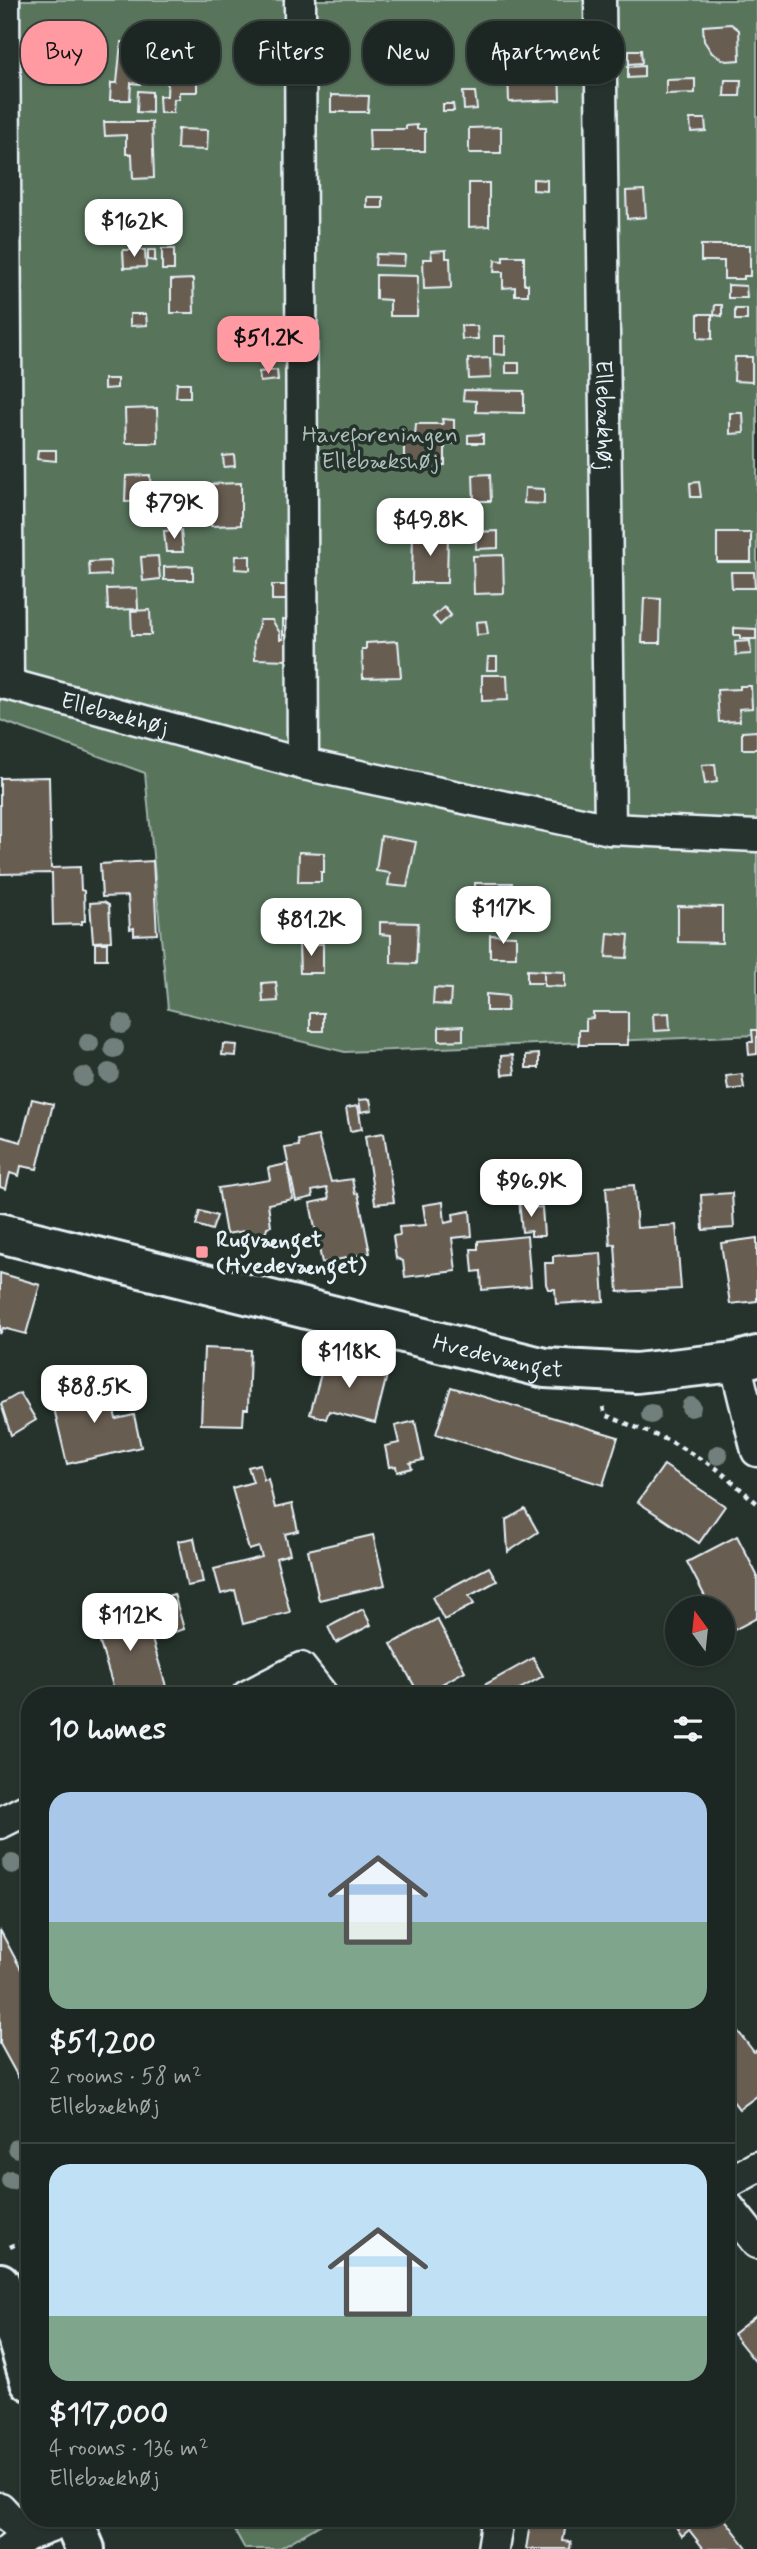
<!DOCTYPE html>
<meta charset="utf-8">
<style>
:root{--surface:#1c2622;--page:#252e2a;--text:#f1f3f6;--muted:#a0a5a5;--line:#3a4340;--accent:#ff9aa2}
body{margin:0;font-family:Mynerve,sans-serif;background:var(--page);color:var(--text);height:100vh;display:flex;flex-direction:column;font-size:26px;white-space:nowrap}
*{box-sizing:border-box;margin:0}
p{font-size:23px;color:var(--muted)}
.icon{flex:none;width:38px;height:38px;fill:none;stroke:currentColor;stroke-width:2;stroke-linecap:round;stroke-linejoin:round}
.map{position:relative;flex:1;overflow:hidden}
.side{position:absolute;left:21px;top:1687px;width:714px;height:840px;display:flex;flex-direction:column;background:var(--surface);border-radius:28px;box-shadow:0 2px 5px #0004,0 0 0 2px var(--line)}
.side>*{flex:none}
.top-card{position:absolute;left:21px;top:21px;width:716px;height:63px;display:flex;gap:14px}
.needle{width:46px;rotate:345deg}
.tools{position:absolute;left:665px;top:1596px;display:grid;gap:14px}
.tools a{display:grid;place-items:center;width:70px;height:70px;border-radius:50%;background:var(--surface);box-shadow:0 2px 5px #0004,0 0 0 2px var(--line);font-size:35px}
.price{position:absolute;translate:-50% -60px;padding:0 16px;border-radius:14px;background:#fff;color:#222;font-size:23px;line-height:46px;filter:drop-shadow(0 2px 4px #0008)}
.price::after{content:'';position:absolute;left:50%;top:42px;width:21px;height:16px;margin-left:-10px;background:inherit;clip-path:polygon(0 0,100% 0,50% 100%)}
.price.on{background:var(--accent);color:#111}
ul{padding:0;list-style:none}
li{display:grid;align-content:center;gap:14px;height:371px;padding:0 28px}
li+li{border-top:2px solid var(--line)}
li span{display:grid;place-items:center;height:217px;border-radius:21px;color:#555}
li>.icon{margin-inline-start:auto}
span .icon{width:126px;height:126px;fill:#fffc;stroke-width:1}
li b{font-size:30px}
h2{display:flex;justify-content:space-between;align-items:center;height:84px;padding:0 28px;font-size:30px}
.pill{padding:0 24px;border-radius:28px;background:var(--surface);box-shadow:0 2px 5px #0004,0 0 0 2px var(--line);font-size:24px;line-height:63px}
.pill.on{background:var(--accent);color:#111}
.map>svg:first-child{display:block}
</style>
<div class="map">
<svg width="757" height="2549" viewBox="0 0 757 2549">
<rect width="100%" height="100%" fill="#26332d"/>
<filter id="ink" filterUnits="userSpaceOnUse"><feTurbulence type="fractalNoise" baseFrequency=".0143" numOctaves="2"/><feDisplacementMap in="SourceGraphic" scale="14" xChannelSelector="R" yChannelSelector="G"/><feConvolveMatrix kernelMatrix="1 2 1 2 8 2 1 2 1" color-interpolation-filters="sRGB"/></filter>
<g filter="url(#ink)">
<g fill="#58745c" stroke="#a0b2aa" stroke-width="2">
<polygon points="0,0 757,0 757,1035 345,1052 168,1009 145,773 0,720"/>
<polygon points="228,2518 332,2518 278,2549 245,2549"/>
</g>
<g fill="#675d51" stroke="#e8f1f8" stroke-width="2">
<polygon points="731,24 739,30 740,60 726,61 712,53 704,41 703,26"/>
<polygon points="121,42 143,43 142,56 150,56 149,72 141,72 140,84 131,83 130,100 110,100 111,83 117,83"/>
<polygon points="629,50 641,50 642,63 629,64"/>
<polygon points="84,55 102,56 100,76 83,76"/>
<polygon points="175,56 197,56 197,92 179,92 179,99 174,99 173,113 160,113 159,96 167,96 168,71 175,71"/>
<polygon points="644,66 644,77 628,78 628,67"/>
<polygon points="559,68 560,100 509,102 508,69"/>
<polygon points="695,79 695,93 666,94 666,80"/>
<polygon points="725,80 741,80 740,96 724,96"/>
<polygon points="138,91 152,92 152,113 137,112"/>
<polygon points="463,92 475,92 477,109 464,110"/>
<polygon points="331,95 369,96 368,112 331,112"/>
<polygon points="443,104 453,104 454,111 443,111"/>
<polygon points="690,119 705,119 706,131 691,132"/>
<polygon points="104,122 152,122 154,178 133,179 132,154 126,154 126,135 105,136"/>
<polygon points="417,125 417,129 425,129 425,151 370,151 369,129 406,129 406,126"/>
<polygon points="501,127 501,153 469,153 469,128"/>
<polygon points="178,129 208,130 207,150 177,149"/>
<polygon points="533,179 547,180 547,191 533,190"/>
<polygon points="469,183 489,183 489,226 469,227"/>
<polygon points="644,190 646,217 627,219 626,191"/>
<rect x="367" y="197" width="16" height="11"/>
<polygon points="163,220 176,220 177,236 164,236"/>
<polygon points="701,245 750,245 750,276 744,276 744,279 724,279 724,261 701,261"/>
<rect x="162" y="249" width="12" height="21"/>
<polygon points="123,250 145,250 146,267 124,268"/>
<polygon points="148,250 155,250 155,261 148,260"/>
<polygon points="446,250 446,258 450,258 451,288 424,289 423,259 432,259 431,251"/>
<polygon points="376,254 405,255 404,266 375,265"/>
<polygon points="503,256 524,256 524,284 528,284 528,295 515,295 515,287 503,288 503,272 494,272 495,260 503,261"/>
<polygon points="376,275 418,276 417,316 390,316 390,300 376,299"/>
<polygon points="193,279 194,313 171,313 171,280"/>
<polygon points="728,285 746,286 747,298 728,298"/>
<polygon points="715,305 722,305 722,316 714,315"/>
<rect x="735" y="309" width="12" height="11"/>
<polygon points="130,314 146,314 147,325 130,326"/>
<polygon points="698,314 712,314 712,339 698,338"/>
<polygon points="461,326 477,326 478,339 462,339"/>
<polygon points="494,336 505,336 505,355 494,354"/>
<polygon points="735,357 752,357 752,382 734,381"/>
<polygon points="490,358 491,378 469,379 468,359"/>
<rect x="506" y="363" width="13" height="10"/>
<polygon points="277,370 278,380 260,382 259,372"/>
<polygon points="104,379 117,379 117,388 104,389"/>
<polygon points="177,383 190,383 190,397 176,397"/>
<polygon points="464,390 524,391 524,413 476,412 476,401 463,400"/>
<polygon points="157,408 158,443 126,443 125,409"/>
<polygon points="730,413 743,413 744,433 730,434"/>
<polygon points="442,419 454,420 454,443 445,444 445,465 404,465 404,436 415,436 416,424 443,424"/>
<polygon points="483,434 483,443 468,443 468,435"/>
<polygon points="38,450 56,450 56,461 37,459"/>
<polygon points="234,455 235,466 224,467 223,456"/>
<polygon points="490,474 491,501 474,501 473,475"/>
<polygon points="150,475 151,501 125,502 126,476"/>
<polygon points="699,482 701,497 691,497 690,483"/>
<polygon points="241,483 241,525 211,526 210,484"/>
<polygon points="525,488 544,489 544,504 524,503"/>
<polygon points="455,510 457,523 439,525 437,512"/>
<polygon points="181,530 183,552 166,552 164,531"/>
<polygon points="498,531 498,548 476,549 476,532"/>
<polygon points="413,533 448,533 447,583 412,583"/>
<rect x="717" y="533" width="34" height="29"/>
<polygon points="503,555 504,593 474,594 473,556"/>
<polygon points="158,556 160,579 143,581 141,557"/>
<polygon points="236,556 250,556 250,570 235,569"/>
<polygon points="110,561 111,575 90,576 89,562"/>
<polygon points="193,566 193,580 164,580 164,567"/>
<polygon points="731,572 754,572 755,588 732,588"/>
<rect x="272" y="585" width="19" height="15"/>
<polygon points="137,588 138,609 108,610 107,589"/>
<polygon points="644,598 661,599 660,643 642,643"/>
<polygon points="444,607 451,615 440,625 433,617"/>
<polygon points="150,610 151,635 132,635 131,611"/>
<polygon points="283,619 290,620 290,660 255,659 254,641 260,620 272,620 280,633 280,639 283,639"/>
<polygon points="486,621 488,634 477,635 476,622"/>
<polygon points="734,628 756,629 756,639 740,639 740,635 734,635"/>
<polygon points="398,641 401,677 363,678 362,649 366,649 366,643"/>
<polygon points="750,641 751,654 736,655 735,642"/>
<polygon points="488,657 497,657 497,670 487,670"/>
<polygon points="482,675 507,675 508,700 482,701"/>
<polygon points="740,686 751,686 752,708 739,709 740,721 719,722 717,690 740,689"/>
<polygon points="757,731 757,749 742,749 742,732"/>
<polygon points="715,764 717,782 705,784 702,765"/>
<polygon points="49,777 51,868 80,867 81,890 84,891 85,921 82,921 82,924 53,925 52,873 0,874 0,778"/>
<polygon points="381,836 416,842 407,887 388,885 390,873 376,871"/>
<polygon points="299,852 324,853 324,872 321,872 321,882 298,882"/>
<polygon points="153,861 157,934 134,935 134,928 130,929 128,896 102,897 100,864"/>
<polygon points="475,883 512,883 512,927 476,928"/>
<polygon points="104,902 109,905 111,941 93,942 90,903"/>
<polygon points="315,904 317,940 281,941 279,906"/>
<polygon points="678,906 722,907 722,943 678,942"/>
<polygon points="380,922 418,923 416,964 391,963 391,935 380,934"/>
<polygon points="608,933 629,935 627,958 606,957"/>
<polygon points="490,935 516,936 516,957 490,957"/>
<rect x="95" y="943" width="12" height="16"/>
<polygon points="299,944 323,944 323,973 300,973"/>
<polygon points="527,970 544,971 544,983 527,983"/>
<polygon points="544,971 565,972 565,987 544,986"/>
<polygon points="276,982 278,1001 263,1002 262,983"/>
<polygon points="434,988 451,989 450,1005 433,1004"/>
<polygon points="486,994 508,996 507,1011 486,1011"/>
<polygon points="593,1012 628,1012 628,1045 579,1045 579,1030 586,1030 586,1019 593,1018"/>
<rect x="310" y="1013" width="13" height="18"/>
<polygon points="669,1013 670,1030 654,1031 653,1014"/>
<polygon points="463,1026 463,1040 439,1041 439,1027"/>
<polygon points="752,1030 757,1030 757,1054 749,1055 748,1042 753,1042"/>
<polygon points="223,1044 237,1045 236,1056 222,1055"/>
<polygon points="539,1054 539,1068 526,1068 526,1055"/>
<polygon points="513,1055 515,1074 502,1075 501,1056"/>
<polygon points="742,1074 744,1088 728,1090 726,1076"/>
<polygon points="32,1099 53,1104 37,1169 21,1166 19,1176 10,1173 6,1189 0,1187 0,1136 21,1142"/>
<polygon points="370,1099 372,1110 361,1112 359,1100"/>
<polygon points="358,1106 362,1129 350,1131 346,1108"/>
<polygon points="384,1133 394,1202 375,1204 365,1136"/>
<polygon points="318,1136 331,1182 352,1179 355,1194 358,1193 370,1253 322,1263 310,1203 329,1199 327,1188 312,1191 313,1197 296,1201 285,1148 299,1146 298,1140"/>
<polygon points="287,1164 293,1199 268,1204 271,1226 267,1227 265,1235 255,1236 250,1230 226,1234 218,1188 270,1180 268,1168"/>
<polygon points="634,1185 637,1228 676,1225 681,1289 618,1292 615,1244 610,1245 606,1187"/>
<polygon points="732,1193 734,1228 703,1230 701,1195"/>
<polygon points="528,1198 529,1208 542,1207 544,1236 531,1236 531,1231 522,1232 519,1199"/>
<polygon points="443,1202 445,1223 454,1221 453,1214 470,1211 472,1236 452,1238 456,1271 405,1277 403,1261 396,1258 393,1236 400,1235 399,1227 426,1225 423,1205"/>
<polygon points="200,1211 217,1216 212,1230 196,1225"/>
<polygon points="527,1236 531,1286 482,1290 481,1271 473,1272 471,1249 478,1249 478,1241"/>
<polygon points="757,1238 757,1301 730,1304 721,1243"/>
<polygon points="601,1253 604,1301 556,1304 555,1289 548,1289 546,1284 545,1263 553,1263 553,1256"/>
<polygon points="0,1273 40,1285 26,1334 3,1328 0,1334"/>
<polygon points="204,1348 250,1350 248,1409 244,1409 243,1425 201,1424"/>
<polygon points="326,1355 388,1371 375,1423 329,1411 326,1419 310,1414"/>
<polygon points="107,1380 116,1419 134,1415 141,1447 67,1464 53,1404 75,1399 72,1388"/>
<polygon points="451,1387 618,1437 603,1485 436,1434"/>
<polygon points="20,1393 36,1420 11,1435 1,1404"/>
<polygon points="415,1421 423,1460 410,1463 412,1468 397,1472 396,1466 389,1467 385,1446 399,1443 395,1426"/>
<polygon points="260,1464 264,1480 268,1479 275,1508 292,1504 298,1531 285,1534 290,1554 276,1558 290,1612 243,1624 235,1590 221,1594 214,1569 262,1557 259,1547 249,1550 232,1488 253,1482 248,1467"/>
<polygon points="664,1465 725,1506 699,1543 638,1502"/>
<polygon points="525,1509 538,1532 508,1552 506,1520"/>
<polygon points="373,1535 385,1585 319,1600 308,1550"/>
<polygon points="737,1536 757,1575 757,1618 725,1635 723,1608 711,1608 687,1562"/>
<polygon points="194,1538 203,1583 187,1586 178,1541"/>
<polygon points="489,1567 497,1581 469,1596 474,1604 444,1620 432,1597"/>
<polygon points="174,1594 184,1629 168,1634 157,1599"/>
<polygon points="126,1599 132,1620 145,1616 166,1686 134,1696 116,1696 96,1630 113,1625 107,1605"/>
<polygon points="363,1609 371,1625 336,1643 328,1627"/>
<polygon points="437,1619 465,1671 420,1696 391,1644"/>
<polygon points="533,1658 543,1676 507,1696 486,1696 481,1687"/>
<polygon points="0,1930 30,1986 30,2099 0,2044"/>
<polygon points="726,2016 754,2052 757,2050 757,2096 739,2109 726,2092"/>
<polygon points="757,2315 757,2364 733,2334"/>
<polygon points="531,2518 567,2518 563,2541 571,2542 570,2549 526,2549"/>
<polygon points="670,2518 724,2518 748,2549 704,2549 689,2530 682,2536"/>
</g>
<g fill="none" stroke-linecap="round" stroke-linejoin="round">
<defs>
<g id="street">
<polyline points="4,0 8,684"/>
<polyline points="300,0 303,764"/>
<path id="s1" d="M600 0 610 829"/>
<path id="s2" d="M0 682 303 764 610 829 757 836"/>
<polyline points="735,1362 757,1451"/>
<polyline points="247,1696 301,1668 323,1696"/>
<polyline points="0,1823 30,1808"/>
<polyline points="726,2184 757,2167"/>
<polyline points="726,2204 757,2243"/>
<polyline points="0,2508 26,2536"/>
<polyline points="9,2549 26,2536 72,2519"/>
<polyline points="493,2549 498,2518"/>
</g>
<g id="secondary">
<path id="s3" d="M0 1233 545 1368 636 1373 735 1362 757 1356"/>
<polyline points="0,2283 30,2381"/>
<polyline points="72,2518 85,2549"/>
</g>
</defs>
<use href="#street" stroke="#e8f1f8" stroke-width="35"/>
<use href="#secondary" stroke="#e8f1f8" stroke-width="44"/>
<g stroke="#e8f1f8" stroke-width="4.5" stroke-dasharray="5 5" stroke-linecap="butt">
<polyline points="603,1407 605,1415 670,1441 716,1468 757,1503"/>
<polyline points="10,2247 30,2237"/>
</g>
<use href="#street" stroke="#26332d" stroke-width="30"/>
<use href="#secondary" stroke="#26332d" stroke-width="38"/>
</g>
<g fill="#71807b">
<circle cx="122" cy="1024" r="10"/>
<circle cx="89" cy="1043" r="10"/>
<circle cx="114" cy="1048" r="10"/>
<circle cx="109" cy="1073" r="10"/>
<circle cx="84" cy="1077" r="10"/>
<circle cx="691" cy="1407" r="10"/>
<circle cx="651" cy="1414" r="10"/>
<circle cx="718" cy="1455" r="10"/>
<circle cx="12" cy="1864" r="10"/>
<circle cx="18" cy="2148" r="10"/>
<circle cx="11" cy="2180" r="10"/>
</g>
</g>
<rect fill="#ff9aa2" stroke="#26332d" stroke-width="2.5" x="195" y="1245" width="14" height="14" rx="3.5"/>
<g text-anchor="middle" stroke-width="7" stroke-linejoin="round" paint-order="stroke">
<g font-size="23" fill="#e8f1f8" stroke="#26332d">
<text dy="8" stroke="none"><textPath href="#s1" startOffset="415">Ellebækhøj</textPath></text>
<text dy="8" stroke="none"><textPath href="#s2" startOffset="119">Ellebækhøj</textPath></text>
<text dy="8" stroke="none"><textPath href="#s3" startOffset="513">Hvedevænget</textPath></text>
</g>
<g font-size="23" fill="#aebfba" stroke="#26332d">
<text x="380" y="442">Haveforeningen<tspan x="380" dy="26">Ellebækshøj</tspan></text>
</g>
<g font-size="23" font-weight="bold" fill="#e8f1f8" stroke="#26332d" text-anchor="start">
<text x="216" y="1247">Rugvænget<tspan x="216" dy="26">(Hvedevænget)</tspan></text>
</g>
</g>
</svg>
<div class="tools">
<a><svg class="needle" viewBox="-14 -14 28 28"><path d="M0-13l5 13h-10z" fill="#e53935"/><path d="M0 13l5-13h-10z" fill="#a0a5a5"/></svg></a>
</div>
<b class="price" style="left:134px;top:259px">$162K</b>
<b class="price on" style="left:268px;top:376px">$51.2K</b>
<b class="price" style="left:174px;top:541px">$79K</b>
<b class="price" style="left:430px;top:558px">$49.8K</b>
<b class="price" style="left:503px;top:946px">$117K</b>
<b class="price" style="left:311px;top:958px">$81.2K</b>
<b class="price" style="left:531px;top:1219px">$96.9K</b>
<b class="price" style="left:349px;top:1390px">$118K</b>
<b class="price" style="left:94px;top:1425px">$88.5K</b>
<b class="price" style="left:130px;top:1653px">$112K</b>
<div class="top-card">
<a class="pill on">Buy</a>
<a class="pill">Rent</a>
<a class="pill">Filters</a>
<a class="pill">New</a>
<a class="pill">Apartment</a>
</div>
<section class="side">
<h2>10 homes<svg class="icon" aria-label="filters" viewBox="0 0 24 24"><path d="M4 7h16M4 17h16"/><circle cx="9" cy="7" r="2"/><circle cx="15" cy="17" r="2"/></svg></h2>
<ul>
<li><span style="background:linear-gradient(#a9c7e8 60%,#7fa58c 0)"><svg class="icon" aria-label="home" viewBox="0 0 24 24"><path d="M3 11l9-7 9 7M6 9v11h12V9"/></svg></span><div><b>$51,200</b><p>2 rooms · 58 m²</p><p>Ellebækhøj</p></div></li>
<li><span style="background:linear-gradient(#bfe0f5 70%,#7fa58c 0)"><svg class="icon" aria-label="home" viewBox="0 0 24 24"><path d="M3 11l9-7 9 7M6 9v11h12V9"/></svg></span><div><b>$117,000</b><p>4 rooms · 136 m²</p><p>Ellebækhøj</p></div></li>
</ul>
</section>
</div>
